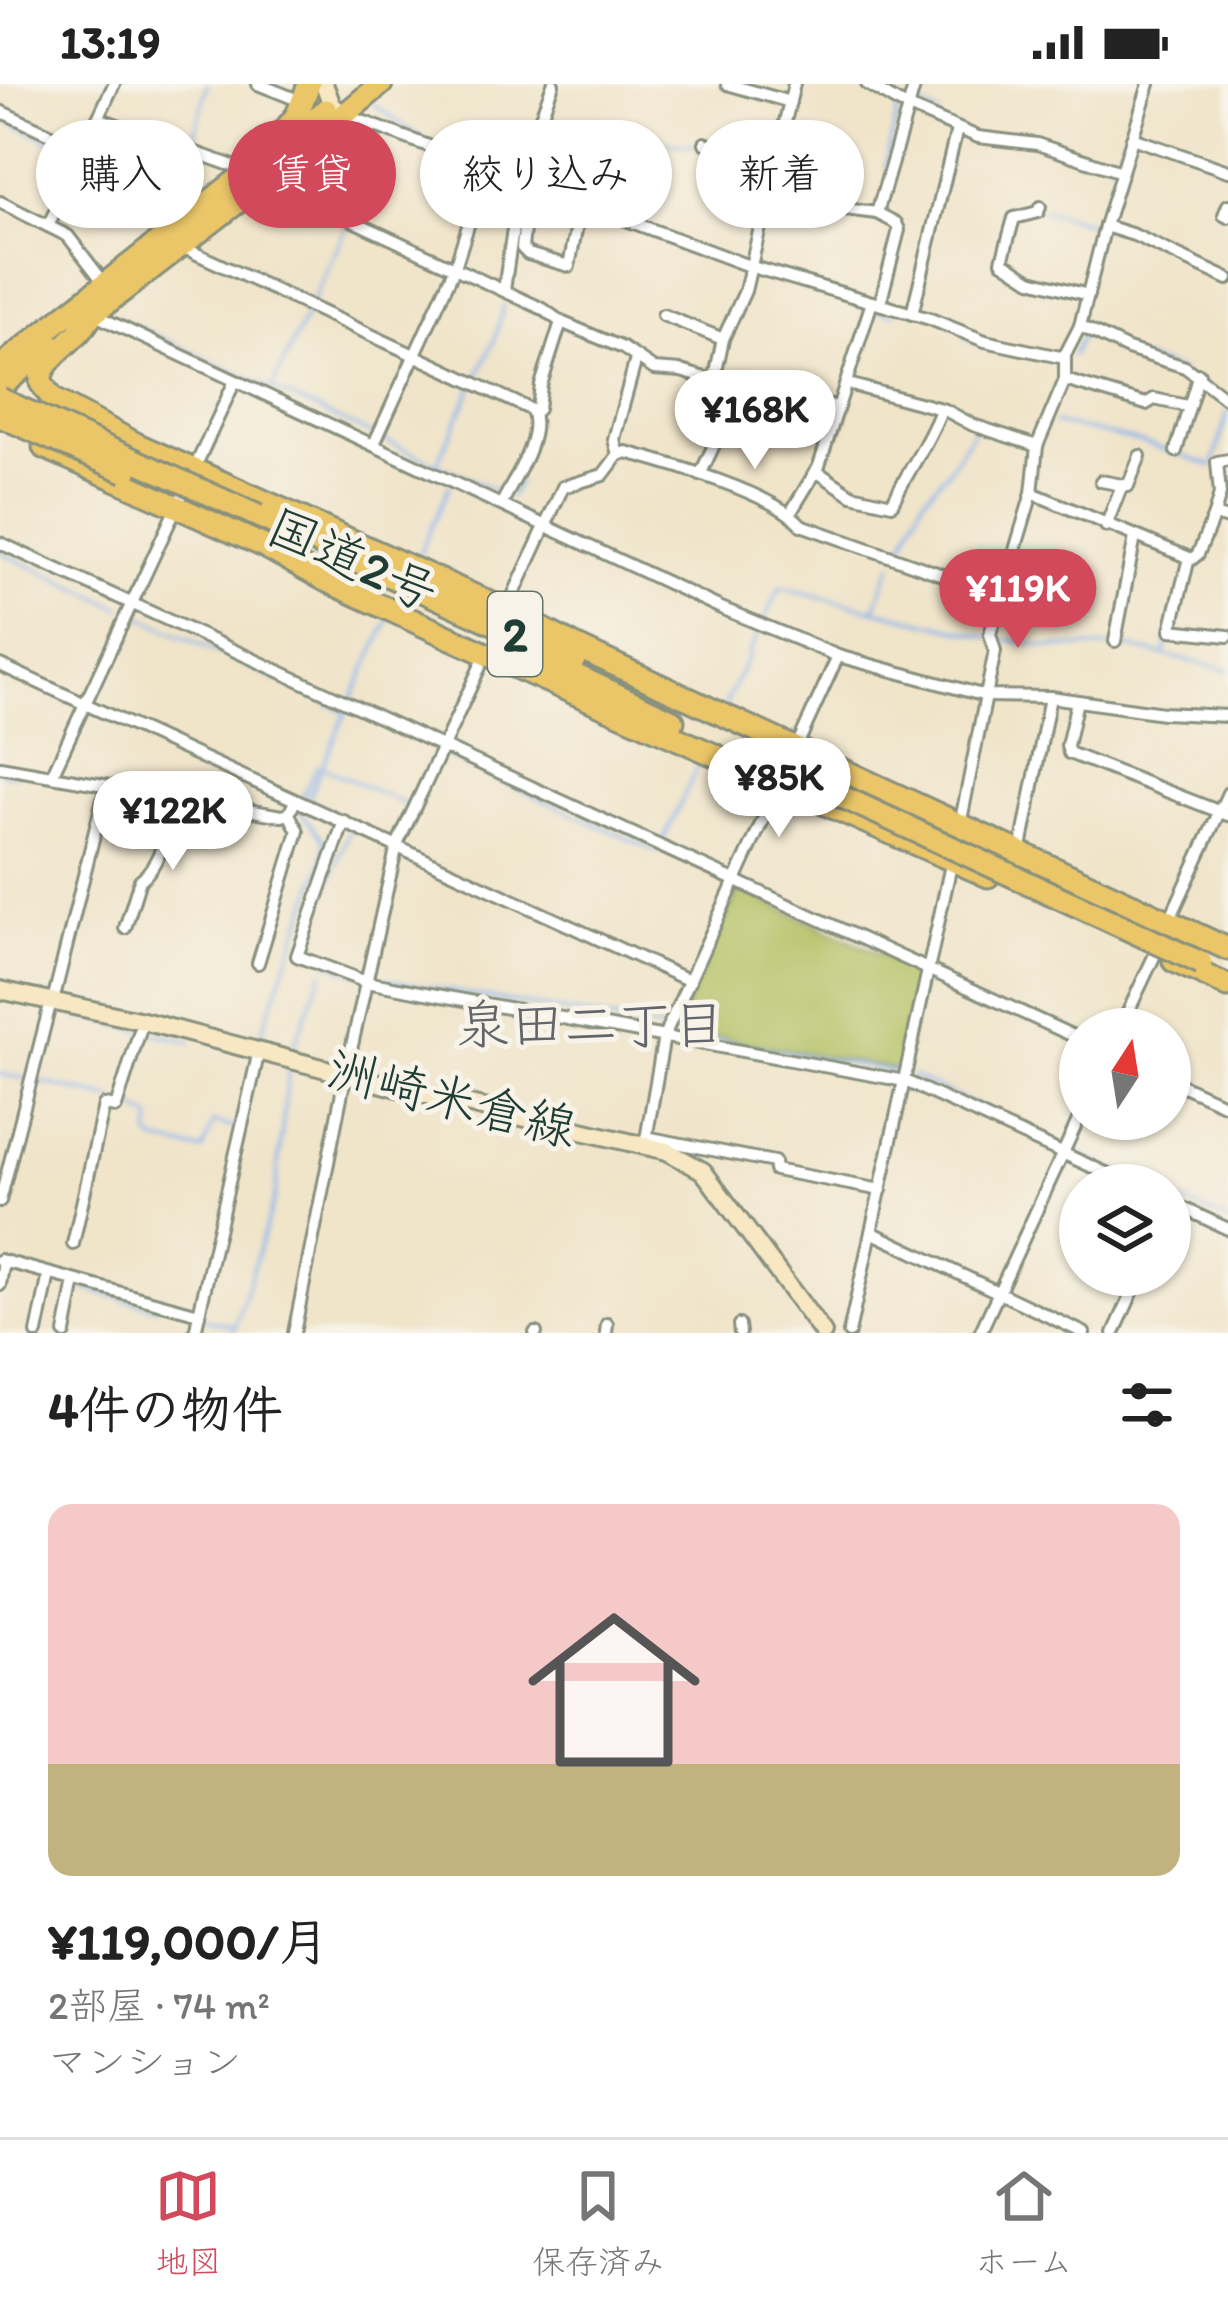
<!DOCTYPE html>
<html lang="ja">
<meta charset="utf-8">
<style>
:root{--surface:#fff;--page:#f2f2f2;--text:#222;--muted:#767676;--line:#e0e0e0;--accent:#d1495b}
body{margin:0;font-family:Itim,"Klee One",sans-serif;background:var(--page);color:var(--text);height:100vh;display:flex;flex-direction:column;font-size:45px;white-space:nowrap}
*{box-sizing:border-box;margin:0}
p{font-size:39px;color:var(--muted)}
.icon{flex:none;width:66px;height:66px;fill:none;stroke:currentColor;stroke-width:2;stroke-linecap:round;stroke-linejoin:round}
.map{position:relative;height:1249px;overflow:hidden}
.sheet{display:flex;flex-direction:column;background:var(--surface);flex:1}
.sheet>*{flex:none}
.guide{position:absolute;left:36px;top:36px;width:1158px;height:108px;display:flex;gap:24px}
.needle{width:78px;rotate:12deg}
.fabs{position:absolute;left:1059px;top:924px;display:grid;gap:24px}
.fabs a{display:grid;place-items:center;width:132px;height:132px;border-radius:50%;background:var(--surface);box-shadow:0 3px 9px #0004;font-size:60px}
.price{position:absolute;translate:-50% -102px;padding:0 27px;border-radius:42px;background:#fff;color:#222;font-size:39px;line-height:78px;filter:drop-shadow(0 3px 6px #0008)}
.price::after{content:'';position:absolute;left:50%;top:72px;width:36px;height:27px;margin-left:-18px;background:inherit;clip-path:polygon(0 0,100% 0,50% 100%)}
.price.on{background:var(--accent);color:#fff}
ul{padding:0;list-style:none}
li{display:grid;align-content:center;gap:24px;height:636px;padding:0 48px}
li span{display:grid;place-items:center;height:372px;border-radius:24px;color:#555}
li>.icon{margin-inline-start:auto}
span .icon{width:216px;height:216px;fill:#fffc;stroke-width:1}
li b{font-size:51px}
h2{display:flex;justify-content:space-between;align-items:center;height:144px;padding:0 48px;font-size:51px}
.chip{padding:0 42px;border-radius:54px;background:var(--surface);box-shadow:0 3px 9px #0004;font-size:42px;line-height:108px}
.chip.on{background:var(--accent);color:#fff}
.status{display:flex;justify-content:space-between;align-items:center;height:84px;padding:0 60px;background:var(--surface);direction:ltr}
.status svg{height:33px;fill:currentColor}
.dock{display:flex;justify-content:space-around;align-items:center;height:168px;border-top:3px solid var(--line);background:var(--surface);font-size:33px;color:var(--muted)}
.dock a{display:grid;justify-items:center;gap:6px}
.dock .on{color:var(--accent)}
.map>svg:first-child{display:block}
</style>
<div class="status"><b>13:19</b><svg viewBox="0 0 49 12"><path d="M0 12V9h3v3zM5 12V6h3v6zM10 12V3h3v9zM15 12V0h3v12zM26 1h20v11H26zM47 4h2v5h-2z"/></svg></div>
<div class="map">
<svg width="1228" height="1249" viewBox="0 0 1228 1249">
<rect width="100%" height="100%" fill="#f7f3e8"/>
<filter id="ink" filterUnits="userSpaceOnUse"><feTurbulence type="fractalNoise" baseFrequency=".00833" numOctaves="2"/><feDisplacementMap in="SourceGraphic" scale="24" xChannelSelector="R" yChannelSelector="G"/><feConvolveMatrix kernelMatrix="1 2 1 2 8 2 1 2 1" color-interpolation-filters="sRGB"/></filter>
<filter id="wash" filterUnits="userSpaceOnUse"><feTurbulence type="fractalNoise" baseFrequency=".004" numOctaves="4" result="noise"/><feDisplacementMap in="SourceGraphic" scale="48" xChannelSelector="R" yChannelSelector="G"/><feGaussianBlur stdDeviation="2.7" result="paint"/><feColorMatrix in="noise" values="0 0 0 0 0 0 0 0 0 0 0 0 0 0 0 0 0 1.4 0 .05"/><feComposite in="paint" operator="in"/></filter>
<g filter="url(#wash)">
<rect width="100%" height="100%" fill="#f0e4c9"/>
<polygon fill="#b3c062" stroke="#697e4b" stroke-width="3" points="743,807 919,888 921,894 902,987 674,946 737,809"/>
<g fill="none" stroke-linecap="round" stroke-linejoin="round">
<g stroke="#82b3ee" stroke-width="3">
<polyline points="373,20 421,54"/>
<polyline points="916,20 940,31"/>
<polyline points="0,34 75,68"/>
<polyline points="1005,51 1041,55 1117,78"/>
<polyline points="79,59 90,36"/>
<polyline points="193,60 207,0"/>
<polyline points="1117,78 1142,0"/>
<polyline points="491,80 522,89"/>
<polyline points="885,83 899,22"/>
<polyline points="552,96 617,54 699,62"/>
<polyline points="280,111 347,142 311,220"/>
<polyline points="1042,126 1099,141 1115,88"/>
<polyline points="511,196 515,164"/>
<polyline points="120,235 375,352"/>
<polyline points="965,255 1013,268"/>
<polyline points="1072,271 1083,250 1087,250"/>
<polyline points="1140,274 1182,288"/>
<polyline points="854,292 874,230 877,226 894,230"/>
<polyline points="273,302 307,229"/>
<polyline points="1054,339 1141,358 1213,382"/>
<polyline points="384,356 501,409"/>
<polyline points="1214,378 1228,328"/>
<polyline points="437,379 495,255 504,221"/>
<polyline points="509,413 519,398"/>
<polyline points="0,468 121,524"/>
<polyline points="899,471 923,415 948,387 974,346"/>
<polyline points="417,474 450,401"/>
<polyline points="874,526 892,480"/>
<polyline points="133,529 344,627"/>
<polyline points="1001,555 1050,563 1128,563 1228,586"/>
<polyline points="1165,568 1169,548"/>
<polyline points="353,613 389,535"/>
<polyline points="725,621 780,503 988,553"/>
<polyline points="347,626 308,715 352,738"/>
<polyline points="445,672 658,768"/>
<polyline points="323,683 409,722 436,668"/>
<polyline points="0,689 16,691"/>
<polyline points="73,701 99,705"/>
<polyline points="302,713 318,681"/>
<polyline points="663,757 702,673"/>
<polyline points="309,872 305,866 349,747"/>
<polyline points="327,878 362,891"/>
<polyline points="374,893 661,945"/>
<polyline points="72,930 191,958"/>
<polyline points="674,948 903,989"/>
<polyline points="259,956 322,781 324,756 299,726"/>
<polyline points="293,964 323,887"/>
<polyline points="0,990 28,995"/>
<polyline points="912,992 1061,1061"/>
<polyline points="37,997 115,1016"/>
<polyline points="125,1018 152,1035 150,1052 155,1057 203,1067 213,1038 235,1044"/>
<polyline points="1070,1065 1148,1101"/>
<polyline points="1170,1111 1228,1138"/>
<polyline points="79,1203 157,1224"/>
<polyline points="204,1235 236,1242"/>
<polyline points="233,1249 275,1112 289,980"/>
</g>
</g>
</g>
<g filter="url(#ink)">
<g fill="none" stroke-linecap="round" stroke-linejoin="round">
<defs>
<g id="street">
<polyline points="258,0 303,18"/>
<polyline points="553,0 523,81 529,100 522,164 528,170 569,182 581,121"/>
<polyline points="727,0 790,18"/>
<polyline points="867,0 897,18 978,53 1037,60 1121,88"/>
<polyline points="0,27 82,65"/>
<polyline points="343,30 749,182 930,235 985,257 1060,273 1065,271"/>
<polyline points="98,34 250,88"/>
<polyline points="1132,54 1228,87"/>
<polyline points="705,59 773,88 780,103 836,124 877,129"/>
<polyline points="267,97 543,225 561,238 623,264 654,285 681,287 729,301 760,299 836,323"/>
<polyline points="0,118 68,152 105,200"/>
<polyline points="1228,121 1224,131 1228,133"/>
<polyline points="1040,123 1038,128 1014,134 1002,177 1031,196 1088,211"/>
<polyline points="48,142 114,0"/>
<polyline points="1105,142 1134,151 1228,195"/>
<path d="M180 162 532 326C543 353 514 395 502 419"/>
<polyline points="504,206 520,97"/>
<polyline points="880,220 899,146 896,139 877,129 915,0"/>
<polyline points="912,230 957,45"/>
<polyline points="95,231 721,524 838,572 986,612 1050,613 1163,629 1228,632"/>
<polyline points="663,231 723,255"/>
<polyline points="1080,242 1128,265 1185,283 1228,316"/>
<polyline points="1065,296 1146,320 1154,315 1187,322"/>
<polyline points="714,297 723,255 745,207 794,0"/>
<polyline points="848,300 945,326 973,341 1037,362"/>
<polyline points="533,329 538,325 541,301 561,238"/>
<polyline points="374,360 455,183 486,85"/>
<polyline points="1176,367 1199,290"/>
<polyline points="618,371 614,355 636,275"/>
<path d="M816 387 852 411 892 420C907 387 928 361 941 326"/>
<polyline points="700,391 729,329 737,301"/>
<polyline points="1101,397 1128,402 1140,372"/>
<polyline points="1032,409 1192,475 1198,470 1214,431 1228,435"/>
<polyline points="791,428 819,382 872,218"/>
<polyline points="1214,431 1220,410 1217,378 1228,376"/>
<polyline points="1106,442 1122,401"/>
<polyline points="0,459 1080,955"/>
<polyline points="1189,474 1171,546 1228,552"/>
<path d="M507 525 563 403 603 391 618 371 626 368C668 379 776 410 801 441L1002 512"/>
<polyline points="1115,557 1135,453"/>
<polyline points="0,581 690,897"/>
<polyline points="1077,617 1067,662 1069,669 1228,731"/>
<polyline points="0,683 282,732 289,730 295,717"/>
<polyline points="52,691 235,297"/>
<polyline points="344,737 297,872 366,898 905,997 1132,1101"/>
<polyline points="960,741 995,567 990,550 1032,409 1037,362 1065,296 1065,271 1080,242 1105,142 1149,0"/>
<polyline points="1020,769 1050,613"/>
<polyline points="1169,837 1228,709"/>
<path d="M125 844 140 796C159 783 172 738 177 714"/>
<polyline points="258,879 298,747 289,730"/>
<polyline points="53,917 106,702"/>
<polyline points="1120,945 1160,860"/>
<polyline points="1170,996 1228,1022"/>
<polyline points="646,1053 774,1078 775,1086 881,1106"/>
<polyline points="645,1061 664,952 838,572"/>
<polyline points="0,1117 51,917"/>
<polyline points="1170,1118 1228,1145"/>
<polyline points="871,1148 1084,1249"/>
<polyline points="73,1160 104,1021 116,1023 143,937"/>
<polyline points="0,1176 199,1230 259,967"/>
<polyline points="0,1201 4,1177"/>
<polyline points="739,1241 740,1249"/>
<polyline points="37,1249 49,1190"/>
<polyline points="65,1249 75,1197"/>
<polyline points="195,1249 199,1230"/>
<polyline points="294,1249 346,988 397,761 486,570"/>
<polyline points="535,1249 536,1249"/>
<polyline points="606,1249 607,1240"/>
<polyline points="849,1249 952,776"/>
<polyline points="980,1249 1080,1032"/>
<polyline points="1114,1249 1140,1191"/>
</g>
<g id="secondary">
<polyline points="324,0 332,21 342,29"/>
<polyline points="0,906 143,937 406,1006 667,1067 703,1087 823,1249"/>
</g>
<g id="highway">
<polyline points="280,52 297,31 309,0"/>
<path d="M92 230C80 255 51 266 41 291V299L53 315 136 360 506 526 577 563 1228 865"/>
<polyline points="81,239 266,96 381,0"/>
<polyline points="0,283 326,26"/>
<polyline points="0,303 51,261"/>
<polyline points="44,363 264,462 327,497 486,570 988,792"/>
<polyline points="258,432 574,576"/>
<polyline points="549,579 673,637"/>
<polyline points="1174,877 1228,902"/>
</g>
</defs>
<use href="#street" stroke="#88907e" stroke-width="16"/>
<use href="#secondary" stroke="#88907e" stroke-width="22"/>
<use href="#highway" stroke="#88907e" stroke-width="27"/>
<use href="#street" stroke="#fff" stroke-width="10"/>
<use href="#secondary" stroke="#f7e8c3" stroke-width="16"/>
<use href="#highway" stroke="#eac669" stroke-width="21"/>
<defs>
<g id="highway-bridge">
<polyline points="0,315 258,432"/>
<polyline points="0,332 126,388"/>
<polyline points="767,678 1201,879"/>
</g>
</defs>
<use href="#highway-bridge" stroke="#88907e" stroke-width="27" stroke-linecap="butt"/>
<use href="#highway-bridge" stroke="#eac669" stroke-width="21"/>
</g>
</g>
<g text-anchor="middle" stroke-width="10" stroke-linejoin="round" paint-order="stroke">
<rect fill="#f7f3e8" stroke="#60746a" stroke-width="3" x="488" y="508" width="54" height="84" rx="9"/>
<g font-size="48" font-weight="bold" fill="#1f3d34">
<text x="515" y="567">2</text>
</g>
<g font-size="51" fill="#1f3d34" stroke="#f7f3e8">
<text transform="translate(353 475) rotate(24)" y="18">国道2号</text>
<text transform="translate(452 1014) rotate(14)" y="18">洲崎米倉線</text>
</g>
<g font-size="54" fill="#62666b" stroke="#f7f3e8">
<text x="591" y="959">泉田二丁目</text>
</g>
</g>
</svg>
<div class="fabs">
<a><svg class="needle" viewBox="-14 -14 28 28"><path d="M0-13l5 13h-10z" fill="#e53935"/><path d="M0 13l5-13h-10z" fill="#767676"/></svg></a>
<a><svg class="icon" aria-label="layers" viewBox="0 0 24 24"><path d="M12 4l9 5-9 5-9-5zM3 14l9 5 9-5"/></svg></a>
</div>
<b class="price" style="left:755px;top:388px">¥168K</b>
<b class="price on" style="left:1018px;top:567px">¥119K</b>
<b class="price" style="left:779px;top:756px">¥85K</b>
<b class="price" style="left:173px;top:789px">¥122K</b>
<div class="guide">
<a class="chip">購入</a>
<a class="chip on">賃貸</a>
<a class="chip">絞り込み</a>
<a class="chip">新着</a>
</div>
</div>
<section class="sheet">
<h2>4件の物件<svg class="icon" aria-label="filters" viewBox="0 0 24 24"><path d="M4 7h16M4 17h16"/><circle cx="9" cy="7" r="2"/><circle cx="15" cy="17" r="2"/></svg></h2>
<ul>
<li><span style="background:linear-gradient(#f6c9c9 70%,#c2b280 0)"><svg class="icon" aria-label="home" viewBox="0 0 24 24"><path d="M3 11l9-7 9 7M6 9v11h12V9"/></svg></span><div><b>¥119,000/月</b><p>2部屋 · 74 m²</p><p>マンション</p></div></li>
</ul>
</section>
<nav class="dock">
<a class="on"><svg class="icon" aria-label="map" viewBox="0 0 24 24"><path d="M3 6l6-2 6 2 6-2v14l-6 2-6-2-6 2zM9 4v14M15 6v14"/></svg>地図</a>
<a><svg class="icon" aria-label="saved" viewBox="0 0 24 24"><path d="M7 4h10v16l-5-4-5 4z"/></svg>保存済み</a>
<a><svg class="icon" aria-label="home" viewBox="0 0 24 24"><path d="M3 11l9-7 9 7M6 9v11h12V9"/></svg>ホーム</a>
</nav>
